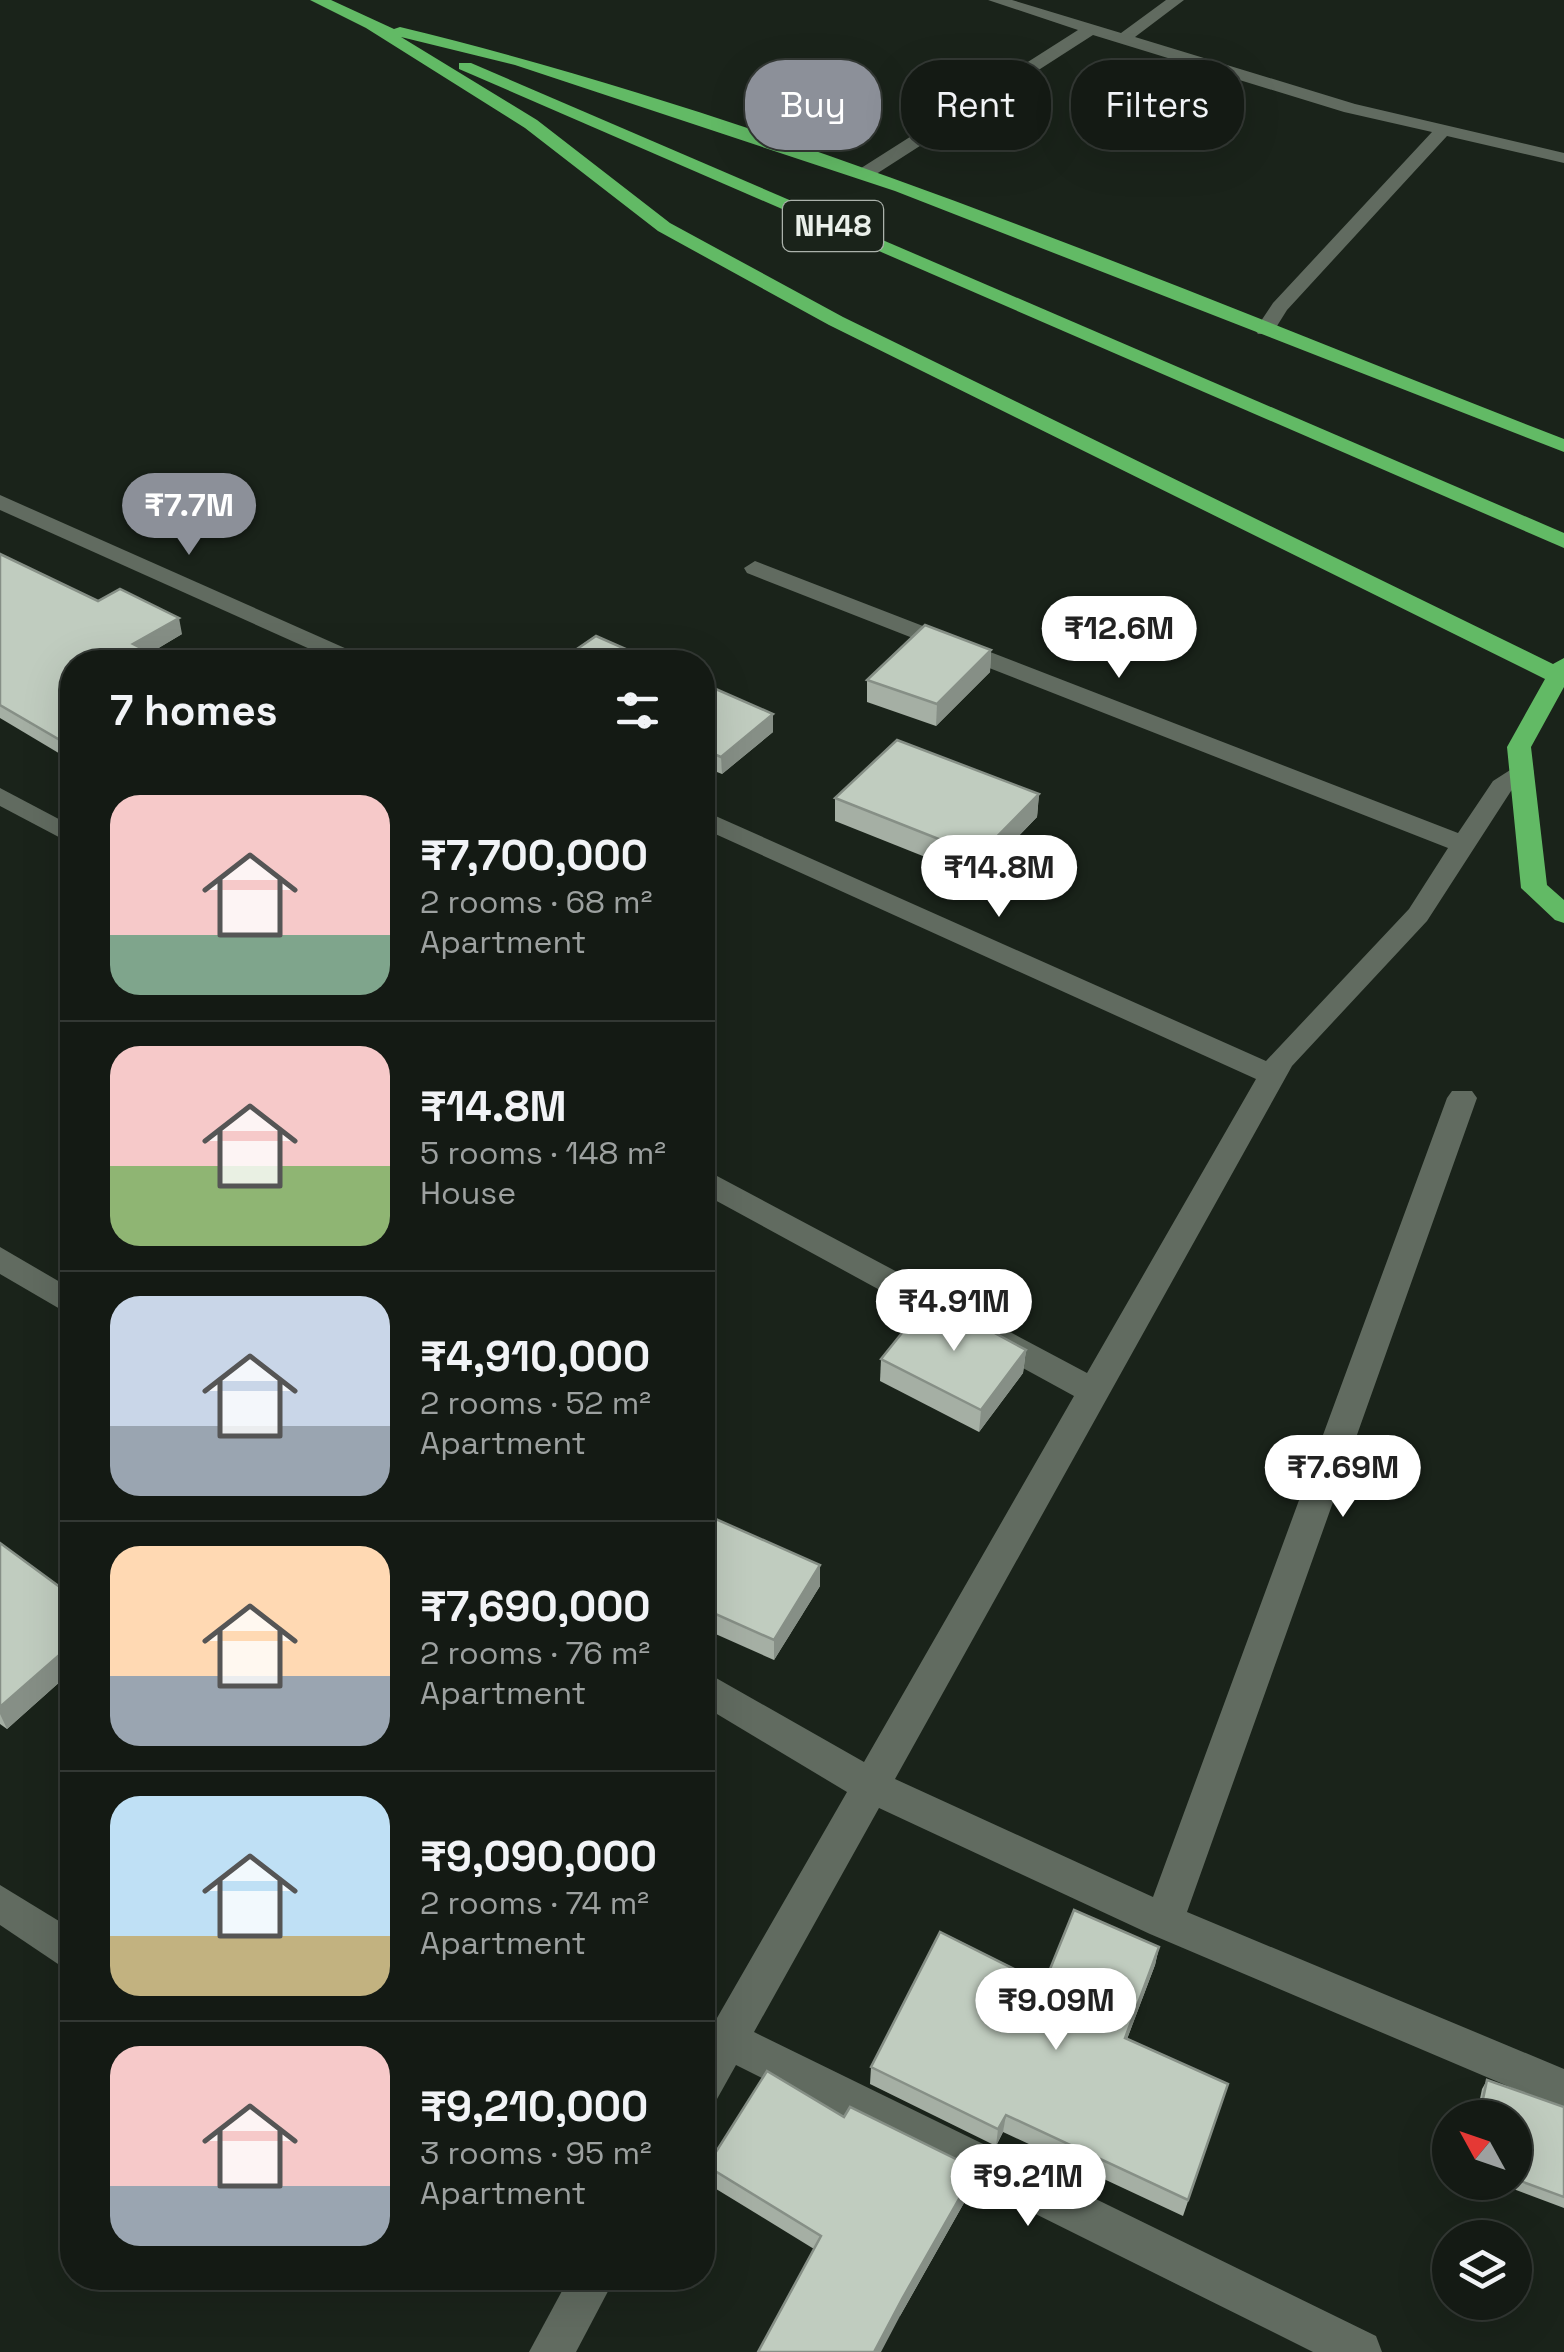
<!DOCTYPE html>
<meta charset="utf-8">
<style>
:root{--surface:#141a14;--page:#1d231d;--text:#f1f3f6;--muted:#9da1a0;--line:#333834;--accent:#8c9099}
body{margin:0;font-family:"Space Grotesk",sans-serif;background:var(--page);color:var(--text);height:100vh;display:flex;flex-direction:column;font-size:38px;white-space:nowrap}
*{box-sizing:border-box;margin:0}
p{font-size:32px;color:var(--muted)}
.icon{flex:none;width:55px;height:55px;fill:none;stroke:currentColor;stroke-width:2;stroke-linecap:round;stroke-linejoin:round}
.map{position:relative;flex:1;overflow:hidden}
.details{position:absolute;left:60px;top:650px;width:655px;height:1640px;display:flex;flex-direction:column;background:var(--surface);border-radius:40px;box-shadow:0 10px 40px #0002,0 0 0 2px var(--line)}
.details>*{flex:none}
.guide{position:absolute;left:745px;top:60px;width:668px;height:90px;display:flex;gap:20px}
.needle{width:65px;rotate:310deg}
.fabs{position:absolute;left:1432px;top:2100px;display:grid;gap:20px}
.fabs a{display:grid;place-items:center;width:100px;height:100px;border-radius:50%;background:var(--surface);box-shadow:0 10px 40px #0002,0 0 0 2px var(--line);font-size:50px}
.price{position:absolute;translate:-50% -85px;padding:0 22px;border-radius:35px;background:#fff;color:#222;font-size:32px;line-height:65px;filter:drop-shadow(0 2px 5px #0008)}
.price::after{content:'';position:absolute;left:50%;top:60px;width:30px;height:22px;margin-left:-15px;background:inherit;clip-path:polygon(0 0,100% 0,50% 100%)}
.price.on{background:var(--accent);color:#fff}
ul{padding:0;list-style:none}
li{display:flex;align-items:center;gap:30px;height:250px;padding:0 50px}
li+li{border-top:2px solid var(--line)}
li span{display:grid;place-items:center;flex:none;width:280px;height:200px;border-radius:30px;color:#555}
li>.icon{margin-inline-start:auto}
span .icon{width:120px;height:120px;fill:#fffc;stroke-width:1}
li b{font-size:42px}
h2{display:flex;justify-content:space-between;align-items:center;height:120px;padding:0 50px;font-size:42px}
.pill{padding:0 35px;border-radius:40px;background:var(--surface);box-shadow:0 10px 40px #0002,0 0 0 2px var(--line);font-size:35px;line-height:90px}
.pill.on{background:var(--accent);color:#fff}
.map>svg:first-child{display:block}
</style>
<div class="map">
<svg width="1564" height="2352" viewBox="0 0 1564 2352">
<rect width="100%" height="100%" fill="#1a231a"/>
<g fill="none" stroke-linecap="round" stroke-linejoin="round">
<g fill="#616b60" fill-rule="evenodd">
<polygon points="988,0 1012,0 1121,33 1166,0 1184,0 1135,37 1355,104 1564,153 1564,163 1447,136 1287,310 1272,334 1258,334 1255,330 1273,303 1432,132 1344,112 1093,35 870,178 858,178 858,170 1078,30"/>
<polygon points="0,495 365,657 369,662 339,662 0,510"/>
<polygon points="755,561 1458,833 1493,781 1521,763 1534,771 1511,791 1427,921 1292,1066 895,1779 1153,1897 1447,1098 1452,1091 1472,1091 1477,1098 1187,1912 1564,2069 1564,2110 1150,1934 879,1808 754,2032 1376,2336 1382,2352 1313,2352 736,2065 717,2099 702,2105 702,2044 847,1792 702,1705 702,1670 864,1762 1074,1396 702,1193 702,1168 1087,1373 1256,1079 702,828 702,810 1266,1061 1409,909 1448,848 747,573 744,568"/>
<polygon points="0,788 72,826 72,844 0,806"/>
<polygon points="0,1247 72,1289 72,1316 0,1274"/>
<polygon points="0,1885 72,1929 72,1970 58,1964 0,1925"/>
<polygon points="569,2278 615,2278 576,2352 529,2352"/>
</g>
<g fill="#62ba65" fill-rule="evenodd">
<path d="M310 0H331L394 29 400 27C800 124 1181 290 1564 439V452L895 191 515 65 401 37 537 120 670 223 843 317 1553 664 1564 658V687L1531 747 1547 885 1564 900V923L1555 920 1521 888 1507 747 1545 679 829 325 658 231 525 128 366 28Z"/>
<polygon points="459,63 471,63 1564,533 1564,548 459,69"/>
</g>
</g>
<g fill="#a5afa4">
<polygon points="0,554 98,601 182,634 150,653 72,662 72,761 0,718"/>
<polygon points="991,650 990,672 936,726 867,702 867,680"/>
<polygon points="702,683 773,732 722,774 702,766"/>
<polygon points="1039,794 1037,817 978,878 835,821 835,798"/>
<polygon points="1026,1350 1023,1373 979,1432 880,1381 881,1359"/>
<polygon points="702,1513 820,1586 774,1660 702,1628"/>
<polygon points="0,1543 72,1596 72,1671 7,1729 0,1724"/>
<polygon points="1159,1947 1155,1965 1127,2039 1228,2084 1183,2216 1003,2132 996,2146 870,2084 871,2067 1044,1984"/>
<polygon points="1487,2080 1564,2107 1564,2208 1495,2182 1515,2182 1515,2118 1476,2118 1482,2089"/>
<polygon points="844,2117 976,2169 973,2187 900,2316 814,2249 708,2184 707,2166"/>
</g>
<g fill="#868f86">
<polygon points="179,618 182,634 137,661 133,644"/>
<polygon points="991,650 990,672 936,726 937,704"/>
<polygon points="773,714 773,732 722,774 721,757"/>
<polygon points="1039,794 1037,817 978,878 979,855"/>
<polygon points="1026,1350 1023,1373 979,1432 981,1410"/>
<polygon points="711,1421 712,1443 702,1452 702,1430"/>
<polygon points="820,1565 820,1586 774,1660 774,1640"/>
<polygon points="65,1650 72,1671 7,1729 0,1714 0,1707"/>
<polygon points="1159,1947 1155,1965 1121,2055 1125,2038"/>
<polygon points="1006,2115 1003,2132 996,2146 998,2129"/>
<polygon points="976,2169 973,2187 900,2316 881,2352 874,2352 902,2299"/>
</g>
<g fill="#c0ccbf" stroke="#868f86" stroke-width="2.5">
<polygon points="0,554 98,601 120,589 179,618 133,644 168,662 72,662 72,747 0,705"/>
<polygon points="925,625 991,650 937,704 867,680"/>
<polygon points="596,636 655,662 558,662"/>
<polygon points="702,683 773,714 721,757 702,749"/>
<polygon points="897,740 1039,794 979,855 835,798"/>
<polygon points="930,1298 1026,1350 981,1410 881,1359"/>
<polygon points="702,1416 711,1421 702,1430"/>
<polygon points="702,1513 820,1565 774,1640 702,1608"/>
<polygon points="0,1543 72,1596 72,1657 65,1650 0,1707"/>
<polygon points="1074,1910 1159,1947 1125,2038 1228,2084 1188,2200 1006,2115 998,2129 871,2067 940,1932 1044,1984"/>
<polygon points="767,2071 844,2117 850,2107 976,2169 902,2299 874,2352 758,2352 821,2236 707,2166"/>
<polygon points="1487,2080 1564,2107 1564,2197 1515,2179 1515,2118 1479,2118"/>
</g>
<g text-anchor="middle" stroke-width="10" stroke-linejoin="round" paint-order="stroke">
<rect fill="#1a231a" stroke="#abb2ab" stroke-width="2.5" x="783" y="201" width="100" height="50" rx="8"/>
<g font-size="30" font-weight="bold" fill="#e9efe9">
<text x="833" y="236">NH48</text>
</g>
</g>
</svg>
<div class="fabs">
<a><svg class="needle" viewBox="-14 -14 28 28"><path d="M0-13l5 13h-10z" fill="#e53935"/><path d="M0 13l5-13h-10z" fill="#9da1a0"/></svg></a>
<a><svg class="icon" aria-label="layers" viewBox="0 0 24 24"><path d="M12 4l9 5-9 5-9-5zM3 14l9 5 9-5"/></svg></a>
</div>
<b class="price on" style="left:189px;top:558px">₹7.7M</b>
<b class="price" style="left:1119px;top:681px">₹12.6M</b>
<b class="price" style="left:999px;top:920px">₹14.8M</b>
<b class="price" style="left:954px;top:1354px">₹4.91M</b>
<b class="price" style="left:1343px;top:1520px">₹7.69M</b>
<b class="price" style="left:1056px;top:2053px">₹9.09M</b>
<b class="price" style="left:1028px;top:2229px">₹9.21M</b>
<div class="guide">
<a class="pill on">Buy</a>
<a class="pill">Rent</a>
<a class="pill">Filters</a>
</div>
<section class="details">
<h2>7 homes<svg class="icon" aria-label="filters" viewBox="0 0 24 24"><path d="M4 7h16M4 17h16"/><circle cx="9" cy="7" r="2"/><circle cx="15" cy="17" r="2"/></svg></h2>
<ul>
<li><span style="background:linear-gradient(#f6c9c9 70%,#7fa58c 0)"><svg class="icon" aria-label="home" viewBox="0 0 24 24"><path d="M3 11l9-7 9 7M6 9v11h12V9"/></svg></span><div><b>₹7,700,000</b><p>2 rooms · 68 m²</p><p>Apartment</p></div></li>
<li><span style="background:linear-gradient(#f6c9c9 60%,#8fb573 0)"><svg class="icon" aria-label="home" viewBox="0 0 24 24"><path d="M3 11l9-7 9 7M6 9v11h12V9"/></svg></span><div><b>₹14.8M</b><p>5 rooms · 148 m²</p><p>House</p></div></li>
<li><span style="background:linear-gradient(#c9d6e8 65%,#9aa5b1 0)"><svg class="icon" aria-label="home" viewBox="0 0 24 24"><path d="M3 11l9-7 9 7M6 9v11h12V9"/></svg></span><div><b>₹4,910,000</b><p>2 rooms · 52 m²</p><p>Apartment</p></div></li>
<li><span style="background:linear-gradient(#ffd9b3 65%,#9aa5b1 0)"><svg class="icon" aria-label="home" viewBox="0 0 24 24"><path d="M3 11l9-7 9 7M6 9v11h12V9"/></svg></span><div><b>₹7,690,000</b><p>2 rooms · 76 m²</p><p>Apartment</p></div></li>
<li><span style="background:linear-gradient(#bfe0f5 70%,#c2b280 0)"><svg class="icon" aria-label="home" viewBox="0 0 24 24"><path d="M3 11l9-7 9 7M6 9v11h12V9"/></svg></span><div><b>₹9,090,000</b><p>2 rooms · 74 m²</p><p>Apartment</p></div></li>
<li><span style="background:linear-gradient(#f6c9c9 70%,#9aa5b1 0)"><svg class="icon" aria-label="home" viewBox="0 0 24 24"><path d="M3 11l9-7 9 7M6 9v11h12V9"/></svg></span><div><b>₹9,210,000</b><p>3 rooms · 95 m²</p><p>Apartment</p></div></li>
</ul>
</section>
</div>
